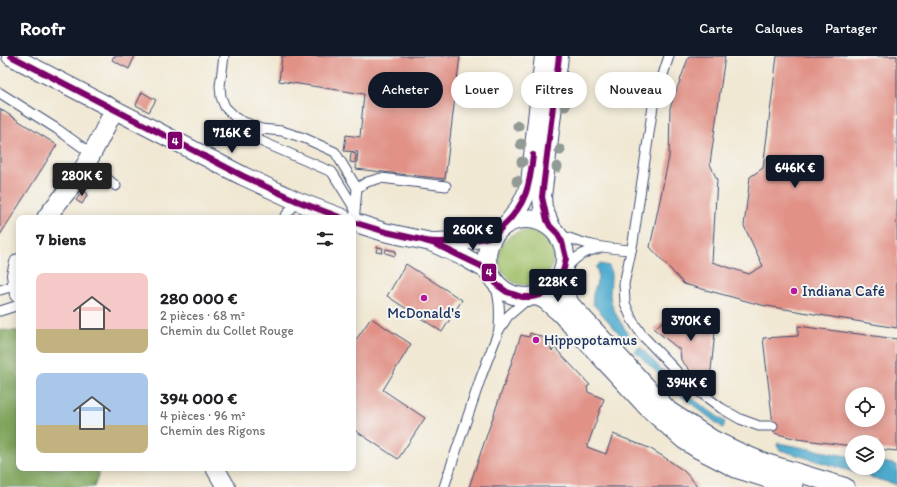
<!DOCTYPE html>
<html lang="fr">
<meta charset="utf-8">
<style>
:root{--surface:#fff;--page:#f6f6f6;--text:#202124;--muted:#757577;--accent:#111827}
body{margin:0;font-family:Itim,sans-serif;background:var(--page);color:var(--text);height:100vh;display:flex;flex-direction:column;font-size:15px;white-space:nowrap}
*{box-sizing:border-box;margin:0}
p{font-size:13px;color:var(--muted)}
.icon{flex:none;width:22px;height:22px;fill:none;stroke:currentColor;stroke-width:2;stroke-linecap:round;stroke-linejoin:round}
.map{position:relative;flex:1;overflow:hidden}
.drawer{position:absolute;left:16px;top:159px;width:340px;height:256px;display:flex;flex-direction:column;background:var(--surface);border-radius:8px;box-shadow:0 2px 10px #0003}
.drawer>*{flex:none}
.hud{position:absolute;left:368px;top:16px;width:380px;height:36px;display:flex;gap:8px}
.tools{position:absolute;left:845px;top:331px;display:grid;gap:8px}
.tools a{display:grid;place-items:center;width:40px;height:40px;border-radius:50%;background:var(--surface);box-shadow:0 2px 10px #0003;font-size:20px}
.price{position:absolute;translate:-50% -34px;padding:0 9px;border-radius:4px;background:var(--accent);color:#fff;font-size:13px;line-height:26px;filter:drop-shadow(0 1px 2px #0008)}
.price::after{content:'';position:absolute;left:50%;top:24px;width:12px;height:9px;margin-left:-6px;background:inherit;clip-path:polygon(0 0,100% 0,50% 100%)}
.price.selected{background:#222;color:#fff}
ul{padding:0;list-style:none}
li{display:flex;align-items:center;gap:12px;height:100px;padding:0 20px}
li span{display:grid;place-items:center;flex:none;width:112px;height:80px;border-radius:8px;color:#555}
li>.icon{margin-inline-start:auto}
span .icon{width:48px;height:48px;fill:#fffc;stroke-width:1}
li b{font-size:17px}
h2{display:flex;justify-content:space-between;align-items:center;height:48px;padding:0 20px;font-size:17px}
.chip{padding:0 14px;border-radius:18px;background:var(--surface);box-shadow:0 2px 10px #0003;font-size:14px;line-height:36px}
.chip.selected{background:var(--accent);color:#fff}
header{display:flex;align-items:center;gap:24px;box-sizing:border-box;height:56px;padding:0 20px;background:var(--accent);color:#fff}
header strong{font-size:19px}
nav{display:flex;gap:22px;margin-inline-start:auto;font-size:14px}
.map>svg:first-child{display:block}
</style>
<header>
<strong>Roofr</strong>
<nav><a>Carte</a><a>Calques</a><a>Partager</a></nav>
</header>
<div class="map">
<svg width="897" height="431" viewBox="0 0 897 431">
<rect width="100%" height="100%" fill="#f6f6f2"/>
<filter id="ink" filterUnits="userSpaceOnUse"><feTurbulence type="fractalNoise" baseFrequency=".025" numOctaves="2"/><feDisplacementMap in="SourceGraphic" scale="8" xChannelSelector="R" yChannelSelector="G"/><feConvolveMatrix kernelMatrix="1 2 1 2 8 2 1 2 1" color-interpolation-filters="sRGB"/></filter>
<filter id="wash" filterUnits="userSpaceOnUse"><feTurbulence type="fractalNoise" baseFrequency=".012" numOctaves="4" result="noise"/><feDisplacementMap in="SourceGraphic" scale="16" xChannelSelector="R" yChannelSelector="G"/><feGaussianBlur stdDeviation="0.9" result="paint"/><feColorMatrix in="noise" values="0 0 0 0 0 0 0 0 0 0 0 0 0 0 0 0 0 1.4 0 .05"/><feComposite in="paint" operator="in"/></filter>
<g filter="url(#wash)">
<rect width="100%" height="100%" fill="#f1e8d3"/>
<circle fill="#a0c069" stroke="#5e7864" cx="526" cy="202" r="27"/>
<polygon fill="#80a65d" stroke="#4e6a5e" points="0,274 19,275 19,412 101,412 94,431 0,431"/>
<g fill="#4facce" stroke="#356e96">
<path d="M600 208 609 210C613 219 610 229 610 239 611 254 622 268 630 281L626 285 593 248C590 234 603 224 596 211Z"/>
<polygon points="640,291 682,335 725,366 723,372 680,339 635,295"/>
<polygon points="778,387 852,401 852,412 878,412 878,405 897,409 897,429 780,394 778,392 777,388"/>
</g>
<g id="blocks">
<g fill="#e19186" fill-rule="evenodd">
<polygon points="114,0 135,0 129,13 112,4"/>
<polygon points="282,0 460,0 445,123 356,113 358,96 344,95 346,79 360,81 364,38 279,25"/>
<polygon points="689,0 725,0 710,108 717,124 712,206 749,218 763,210 744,170 750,121 763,112 777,0 897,0 897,272 761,249 684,228 650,191 669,101 670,52"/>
<polygon points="142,36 156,44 149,56 136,49"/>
<polygon points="0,53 57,89 0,179"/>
<polygon points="351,97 356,98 355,107 350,106"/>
<polygon points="59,116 66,120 61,129 54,125"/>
<polygon points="83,134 88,138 82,148 76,144"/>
<polygon points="377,191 383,192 382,197 376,196"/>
<polygon points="386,193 396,195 395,200 385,197"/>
<polygon points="406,208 462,244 442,276 387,240"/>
<polygon points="675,255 690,262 716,266 710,323 698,323 681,304 680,294 654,273"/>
<polygon points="371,262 411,288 383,334 425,362 398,403 353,373 353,288"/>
<path d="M798 270 897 283V395L878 393V386H852V390L797 383 774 377 763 282 798 280ZM852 338H878V364H852Z"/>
<polygon points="530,277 545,282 544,287 552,289 551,293 552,295 555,292 590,329 587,331 588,336 604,343 587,391 606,398 613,378 626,383 649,392 664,401 684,415 695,427 698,431 469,431 521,279 529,281"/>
</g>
</g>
</g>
<g filter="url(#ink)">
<use href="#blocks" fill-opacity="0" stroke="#3b4b70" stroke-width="1"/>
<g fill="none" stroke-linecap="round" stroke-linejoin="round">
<defs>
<g id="service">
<polyline points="224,0 220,30 221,41 225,51 237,63 261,73 282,75 304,82 335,96 357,132 354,167"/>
<polyline points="669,0 653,50 633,186 624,228 625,247 632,264 642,279 688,327 721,352 740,363 759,370 773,370"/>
<polyline points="0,37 57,73 92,98"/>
<polyline points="261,73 257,78 258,84 332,116 355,153"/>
<polyline points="87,106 116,130"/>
<polyline points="357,132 367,126 381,122 446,130"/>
<polyline points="284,162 297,145"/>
<path d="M557 177C584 189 602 192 631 194"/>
<path d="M564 214C577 200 581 197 600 192"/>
<path d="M493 224C500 240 500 255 499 273"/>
<polyline points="0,234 17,229"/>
<polyline points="0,255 19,249"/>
<polyline points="444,431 481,321 499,274 508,260 529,242"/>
</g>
<g id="minor">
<polyline points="11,0 243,120 297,145 342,162"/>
<path d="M46 162C55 149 66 138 75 125 91 103 102 78 114 54"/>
<circle cx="526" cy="202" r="39"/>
<polyline points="353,166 384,176 431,186 464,201 489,215"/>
<path d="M508 167C518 155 526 142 530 127L544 0"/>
<polyline points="551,171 543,152 542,141 559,0"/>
<polyline points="436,186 471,184 494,179"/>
<polyline points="19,207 16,219 19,238"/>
<polyline points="564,214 565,237 570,248 669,355 712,383 739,396 763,406 845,431"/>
<polyline points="537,240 545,244 560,257 647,351 684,384 698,393 737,413 794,431"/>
<polyline points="215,412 226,431"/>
</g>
</defs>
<use href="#service" stroke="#3b4b70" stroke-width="11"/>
<use href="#minor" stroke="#3b4b70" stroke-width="20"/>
<use href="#service" stroke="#fff" stroke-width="9"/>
<use href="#minor" stroke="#fff" stroke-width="18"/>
<defs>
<g id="bus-1">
<polyline points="11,0 243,120 297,145 342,162"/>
<polyline points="353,166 386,176 422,184 435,188 481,210 488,215 497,229 507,236 522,241 531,241 540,239 548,234 555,228 561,221 564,212 566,202 562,186 557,177 550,170 547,164 542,141 559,0"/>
<path d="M425 185C437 187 449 186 462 185 471 184 482 184 492 180 497 178 499 174 503 170 526 149 530 129 533 99"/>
</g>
</defs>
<use href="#bus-1" stroke="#f6f6f2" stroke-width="9"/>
<use href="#bus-1" stroke="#7b006b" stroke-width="6"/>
</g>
<g fill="#919a94">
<circle cx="569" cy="22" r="5.5"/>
<circle cx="565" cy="50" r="5.5"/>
<circle cx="518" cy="70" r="5.5"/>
<circle cx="521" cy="88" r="5.5"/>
<circle cx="560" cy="94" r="5.5"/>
<circle cx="522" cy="106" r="5.5"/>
<circle cx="557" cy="111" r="5.5"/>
<circle cx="517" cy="125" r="5.5"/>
</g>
</g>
<g fill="#b5179e" stroke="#f6f6f2" stroke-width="1.5">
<circle cx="794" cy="235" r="4"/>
<circle cx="424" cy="242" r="4"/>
<circle cx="536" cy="284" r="4"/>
</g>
<g text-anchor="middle" stroke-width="4" stroke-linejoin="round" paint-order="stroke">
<g font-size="15" fill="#1b2f5e" stroke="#f6f6f2" text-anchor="start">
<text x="802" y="240">Indiana Café</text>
<text x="424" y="262" text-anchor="middle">McDonald's</text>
<text x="544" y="289">Hippopotamus</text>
</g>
</g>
<g stroke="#f6f6f2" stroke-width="1.5">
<rect x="167" y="75" width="16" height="19" rx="4" fill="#7b006b"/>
<rect x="481" y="207" width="16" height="19" rx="4" fill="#7b006b"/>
</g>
<g font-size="11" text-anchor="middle" font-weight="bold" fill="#fff">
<text x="175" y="89">4</text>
<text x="489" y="220">4</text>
</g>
</svg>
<div class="tools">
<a><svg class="icon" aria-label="locate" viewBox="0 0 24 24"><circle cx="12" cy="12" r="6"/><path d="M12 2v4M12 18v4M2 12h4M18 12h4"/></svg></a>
<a><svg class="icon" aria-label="layers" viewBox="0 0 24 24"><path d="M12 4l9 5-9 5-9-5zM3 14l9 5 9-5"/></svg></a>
</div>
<b class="price" style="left:232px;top:98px">716K €</b>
<b class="price" style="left:795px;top:133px">646K €</b>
<b class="price selected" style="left:82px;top:141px">280K €</b>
<b class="price" style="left:473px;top:195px">260K €</b>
<b class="price" style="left:558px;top:247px">228K €</b>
<b class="price" style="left:691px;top:286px">370K €</b>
<b class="price" style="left:687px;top:348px">394K €</b>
<div class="hud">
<a class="chip selected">Acheter</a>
<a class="chip">Louer</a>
<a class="chip">Filtres</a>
<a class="chip">Nouveau</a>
</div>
<section class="drawer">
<h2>7 biens<svg class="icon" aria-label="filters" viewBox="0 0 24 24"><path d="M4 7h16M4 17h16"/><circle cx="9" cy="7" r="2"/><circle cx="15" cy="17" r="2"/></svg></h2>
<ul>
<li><span style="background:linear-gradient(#f6c9c9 70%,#c2b280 0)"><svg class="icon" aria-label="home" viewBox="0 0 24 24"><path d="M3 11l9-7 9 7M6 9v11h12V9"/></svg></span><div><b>280 000 €</b><p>2 pièces · 68 m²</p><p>Chemin du Collet Rouge</p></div></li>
<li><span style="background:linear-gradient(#a9c7e8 65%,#c2b280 0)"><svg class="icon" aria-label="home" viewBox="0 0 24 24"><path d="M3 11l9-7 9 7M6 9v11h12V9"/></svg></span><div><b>394 000 €</b><p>4 pièces · 96 m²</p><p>Chemin des Rigons</p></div></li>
</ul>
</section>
</div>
